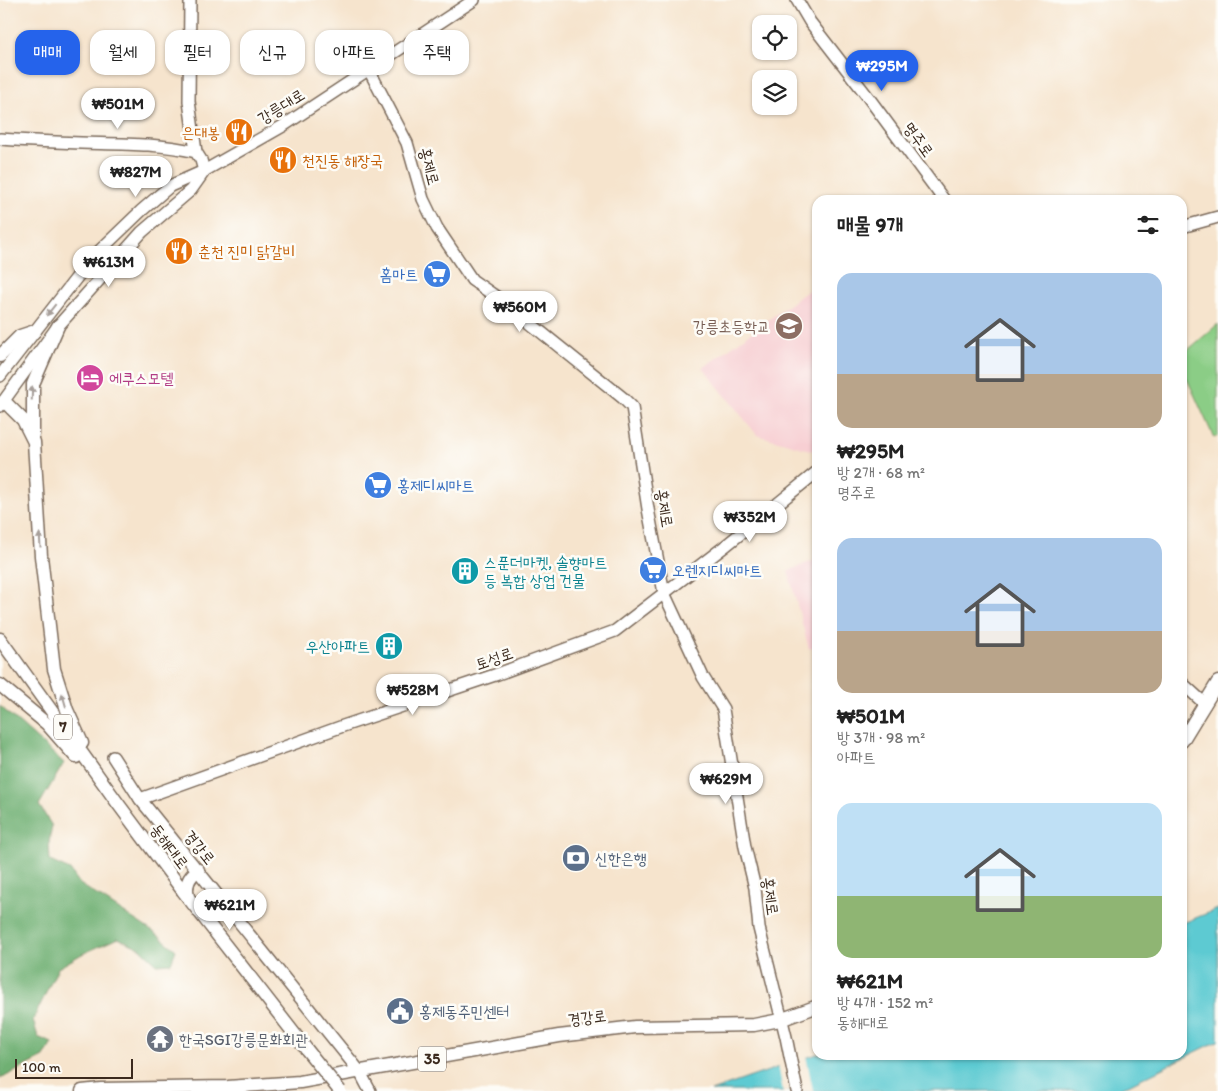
<!DOCTYPE html>
<html lang="ko">
<meta charset="utf-8">
<style>
:root{--surface:#fff;--page:#f6f6f6;--text:#222;--muted:#767676;--accent:#2563eb}
body{margin:0;font-family:Itim,"Poor Story",sans-serif;background:var(--page);color:var(--text);height:100vh;display:flex;flex-direction:column;font-size:19px;white-space:nowrap}
*{box-sizing:border-box;margin:0}
p{font-size:16px;color:var(--muted)}
.icon{flex:none;width:28px;height:28px;fill:none;stroke:currentColor;stroke-width:2;stroke-linecap:round;stroke-linejoin:round}
.map{position:relative;flex:1;overflow:hidden}
.details{position:absolute;left:812px;top:195px;width:375px;height:865px;display:flex;flex-direction:column;background:var(--surface);border-radius:15px;box-shadow:0 1px 4px #0004}
.details>*{flex:none}
.banner{position:absolute;left:15px;top:30px;width:475px;height:45px;display:flex;gap:10px}
.buttons{position:absolute;left:752px;top:15px;display:grid;gap:10px}
.buttons a{display:grid;place-items:center;width:45px;height:45px;border-radius:10px;background:var(--surface);box-shadow:0 1px 4px #0004;font-size:25px}
.scale{position:absolute;left:15px;bottom:12px;width:118px;box-sizing:border-box;padding-left:5px;border:2px solid #3b2a1e;border-top:0;font-size:14px;line-height:18px;white-space:nowrap;color:#3b2a1e;-webkit-text-stroke:4px #fdfcf7;paint-order:stroke}
.price{position:absolute;translate:-50% -42px;padding:0 11px;border-radius:18px;background:#fff;color:#222;font-size:16px;line-height:32px;filter:drop-shadow(0 1px 2px #0008)}
.price::after{content:'';position:absolute;left:50%;top:30px;width:15px;height:11px;margin-left:-8px;background:inherit;clip-path:polygon(0 0,100% 0,50% 100%)}
.price.on{background:var(--accent);color:#fff}
ul{padding:0;list-style:none}
li{display:grid;align-content:center;gap:10px;height:265px;padding:0 25px}
li span{display:grid;place-items:center;height:155px;border-radius:15px;color:#555}
li>.icon{margin-inline-start:auto}
span .icon{width:90px;height:90px;fill:#fffc;stroke-width:1}
li b{font-size:21px}
h2{display:flex;justify-content:space-between;align-items:center;height:60px;padding:0 25px;font-size:21px}
.tag{padding:0 18px;border-radius:15px;background:var(--surface);box-shadow:0 1px 4px #0004;font-size:18px;line-height:45px}
.tag.on{background:var(--accent);color:#fff}
.map>svg:first-child{display:block}
</style>
<div class="map">
<svg width="1218" height="1091" viewBox="0 0 1218 1091">
<rect width="100%" height="100%" fill="#fdfcf7"/>
<filter id="ink" filterUnits="userSpaceOnUse"><feTurbulence type="fractalNoise" baseFrequency=".02" numOctaves="2"/><feDisplacementMap in="SourceGraphic" scale="10" xChannelSelector="R" yChannelSelector="G"/><feConvolveMatrix kernelMatrix="1 2 1 2 8 2 1 2 1" color-interpolation-filters="sRGB"/></filter>
<filter id="wash" filterUnits="userSpaceOnUse"><feTurbulence type="fractalNoise" baseFrequency=".0096" numOctaves="4" result="noise"/><feDisplacementMap in="SourceGraphic" scale="20" xChannelSelector="R" yChannelSelector="G"/><feGaussianBlur stdDeviation="1.12" result="paint"/><feColorMatrix in="noise" values="0 0 0 0 0 0 0 0 0 0 0 0 0 0 0 0 0 1.4 0 .05"/><feComposite in="paint" operator="in"/></filter>
<g filter="url(#wash)">
<rect width="100%" height="100%" fill="#f6e4cd"/>
<g fill="#f7cfd3">
<polygon points="817,284 817,452 757,435 703,368"/>
<polygon points="817,559 817,646 809,649 788,571"/>
</g>
<polygon fill="#8bcd86" stroke="#637c52" points="1218,324 1218,436 1214,438 1183,370 1182,355"/>
<polygon fill="#70b073" stroke="#566d48" points="0,706 64,763 39,805 52,826 49,843 50,861 70,870 80,884 158,935 176,950 171,963 157,964 140,948 118,938 82,954 58,968 33,1020 38,1037 52,1043 44,1057 0,1079"/>
<polygon fill="#5dcad2" stroke="#4c7a78" points="1218,909 1218,1041 1116,1091 711,1091 817,1054 1182,1055 1183,923"/>
<polygon fill="#f6e4cd" points="806,1056 813,1091 783,1091 778,1065"/>
</g>
<g filter="url(#ink)">
<g fill="none" stroke-linecap="round" stroke-linejoin="round">
<defs>
<g id="secondary">
<polyline points="190,0 189,101 196,152"/>
<polyline points="797,0 810,22 868,97 944,200"/>
<polyline points="368,68 407,143 423,199 437,228 472,280 505,303 623,398 632,407 648,509 664,593 703,677 723,709 745,847 755,888 759,928 786,1037 797,1091"/>
<path d="M0 139C27 141 54 142 81 143 120 144 158 143 196 152L201 160 204 171"/>
<polyline points="1182,227 1218,217"/>
<polyline points="0,376 92,258 141,211 170,186 204,171 283,126 474,0"/>
<polyline points="0,406 58,326 142,232 191,190 203,173"/>
<polyline points="1182,683 1205,704"/>
<polyline points="113,757 140,799 360,1072 370,1091"/>
<polyline points="140,799 343,726 495,675 615,631 724,547 818,471"/>
</g>
<g id="primary">
<polyline points="0,356 20,336 35,331"/>
<polyline points="4,401 23,420 34,442 41,556 54,669 67,710 82,743"/>
<polyline points="33,435 33,384 58,326"/>
<polyline points="0,639 119,805 183,891 307,1050"/>
<polyline points="0,685 47,724 76,757"/>
<polyline points="1182,741 1218,682"/>
<path d="M188 897C185 886 188 877 198 870"/>
<polyline points="82,1091 101,1089 228,1087 300,1082 559,1036 635,1027 754,1025 780,1020 818,1006"/>
</g>
</defs>
<use href="#secondary" stroke="#7c6b5b" stroke-width="14"/>
<use href="#primary" stroke="#7c6b5b" stroke-width="15"/>
<use href="#secondary" stroke="#fff" stroke-width="11"/>
<use href="#primary" stroke="#fff" stroke-width="12"/>
<defs>
<polyline id="primary-bridge" points="307,1050 340,1091"/>
</defs>
<use href="#primary-bridge" stroke="#7c6b5b" stroke-width="15" stroke-linecap="butt"/>
<use href="#primary-bridge" stroke="#fff" stroke-width="12"/>
</g>
<defs><path id="oneway-solid" d="M-6-.8H1V-3.2L6.5 0L1 3.2V.8H-6Z" transform="scale(1.25)"/></defs>
<g fill="#a79f9a">
<use href="#oneway-solid" transform="translate(51 310) rotate(128)"/>
<use href="#oneway-solid" transform="translate(32 393) rotate(-88)"/>
<use href="#oneway-solid" transform="translate(40 540) rotate(-94)"/>
<use href="#oneway-solid" transform="translate(64 700) rotate(-106)"/>
</g>
</g>
<defs>
<symbol id="restaurant-disc" viewBox="-11 -11 22 22"><circle r="9.5" fill="#e8710a" stroke="#fdfcf7"/><path d="M-5-6h1v4h1v-4h1v4h1v-4h1v5L-1.5 .5V6h-2V.5L-5-1ZM5-6V6H3V1.5H1.5Q1.5-4 5-6Z" fill="#fff"/></symbol>
<symbol id="supermarket-disc" viewBox="-11 -11 22 22"><circle r="9.5" fill="#3f7fe0" stroke="#fdfcf7"/><path d="M-6-5.5h2.5l.6 2H6L4.5 2H-2.5L-4.4-4H-6ZM-1.5 3.2a1.3 1.3 0 1 0 .1 0ZM3 3.2a1.3 1.3 0 1 0 .1 0Z" fill="#fff"/></symbol>
<symbol id="school-disc" viewBox="-11 -11 22 22"><circle r="9.5" fill="#8d6e63" stroke="#fdfcf7"/><path d="M0-5L7-2L0 1L-7-2ZM-4 1L0 2.5L4 1V4Q0 6-4 4Z" fill="#fff"/></symbol>
<symbol id="hotel-disc" viewBox="-11 -11 22 22"><circle r="9.5" fill="#d1479c" stroke="#fdfcf7"/><path d="M-6-4.5h1.5V1H6V5H4.5V3h-9V5H-6ZM-4 0a1.8 1.8 0 1 1 3.6 0ZM.5 0V-2.5h3Q6-2.5 6 0Z" fill="#fff"/></symbol>
<symbol id="building-disc" viewBox="-11 -11 22 22"><circle r="9.5" fill="#0f9aa8" stroke="#fdfcf7"/><path d="M-4-6H4V6H1V3H-1V6H-4ZM-2.5-4.3h1.7v1.8h-1.7ZM.8-4.3h1.7v1.8H.8ZM-2.5-1h1.7V.8h-1.7ZM.8-1h1.7V.8H.8Z" fill="#fff"/></symbol>
<symbol id="bank-disc" viewBox="-11 -11 22 22"><circle r="9.5" fill="#5c6f8a" stroke="#fdfcf7"/><path d="M-6-4H6V4H-6ZM0-2.3a2.3 2.3 0 1 0 0 4.6a2.3 2.3 0 1 0 0-4.6Z" fill="#fff"/></symbol>
<symbol id="civic-disc" viewBox="-11 -11 22 22"><circle r="9.5" fill="#5c6f8a" stroke="#fdfcf7"/><path d="M-.6-6.5H3V-4.5H.6V-3L4-1V1h2V6H-6V1h2V-1L-.6-3ZM-1.2 2.5V6h2.4V2.5Z" fill="#fff"/></symbol>
<symbol id="temple-disc" viewBox="-11 -11 22 22"><circle r="9.5" fill="#6b7280" stroke="#fdfcf7"/><path d="M0-6L5-2H3V0L6.5 2.5H4V6H1.5V3h-3V6H-4V2.5H-6.5L-3 0V-2H-5Z" fill="#fff"/></symbol>
</defs>
<g fill-rule="evenodd">
<use href="#restaurant-disc" x="223" y="116" width="32" height="32"/>
<use href="#restaurant-disc" x="267" y="144" width="32" height="32"/>
<use href="#restaurant-disc" x="163" y="235" width="32" height="32"/>
<use href="#supermarket-disc" x="421" y="258" width="32" height="32"/>
<use href="#school-disc" x="773" y="310" width="32" height="32"/>
<use href="#hotel-disc" x="74" y="362" width="32" height="32"/>
<use href="#supermarket-disc" x="362" y="469" width="32" height="32"/>
<use href="#supermarket-disc" x="637" y="554" width="32" height="32"/>
<use href="#building-disc" x="449" y="555" width="32" height="32"/>
<use href="#building-disc" x="373" y="630" width="32" height="32"/>
<use href="#bank-disc" x="560" y="842" width="32" height="32"/>
<use href="#civic-disc" x="384" y="995" width="32" height="32"/>
<use href="#temple-disc" x="144" y="1023" width="32" height="32"/>
</g>
<g text-anchor="middle" stroke-width="5" stroke-linejoin="round" paint-order="stroke">
<g fill="#fdfcf7" stroke="#75695f" stroke-width="1">
<rect x="54" y="714.5" width="18" height="25" rx="4"/>
<rect x="418" y="1046.5" width="28" height="25" rx="4"/>
</g>
<g font-size="15" font-weight="bold" fill="#3b2a1e">
<text x="63" y="732">7</text>
<text x="432" y="1064">35</text>
</g>
<g font-size="16" fill="#3b2a1e" stroke="#fdfcf7">
<text transform="translate(281 106) rotate(-32)" y="6">강릉대로</text>
<text transform="translate(919 139) rotate(54)" y="6">명주로</text>
<text transform="translate(430 166) rotate(75)" y="6">홍제로</text>
<text transform="translate(665 508) rotate(80)" y="6">홍제로</text>
<text transform="translate(494 658) rotate(-19)" y="6">토성로</text>
<text transform="translate(170 846) rotate(53)" y="6">동해대로</text>
<text transform="translate(200 847) rotate(51)" y="6">경강로</text>
<text transform="translate(771 896) rotate(82)" y="6">홍제로</text>
<text transform="translate(587 1017) rotate(-7)" y="6">경강로</text>
</g>
<g font-size="16" fill="#c56008" stroke="#fdfcf7" text-anchor="start">
<text x="220" y="138" text-anchor="end">은대봉</text>
<text x="302" y="166">천진동 해장국</text>
<text x="198" y="257">춘천 진미 닭갈비</text>
</g>
<g font-size="16" fill="#366cbe" stroke="#fdfcf7" text-anchor="start">
<text x="418" y="280" text-anchor="end">홈마트</text>
<text x="397" y="491">홍제디씨마트</text>
<text x="672" y="576">오렌지디씨마트</text>
</g>
<g font-size="16" fill="#785e54" stroke="#fdfcf7" text-anchor="end">
<text x="770" y="332">강릉초등학교</text>
</g>
<g font-size="16" fill="#b23c85" stroke="#fdfcf7" text-anchor="start">
<text x="109" y="384">에쿠스모텔</text>
</g>
<g font-size="16" fill="#0d838f" stroke="#fdfcf7" text-anchor="start">
<text x="484" y="568">스푼더마켓, 솔향마트<tspan x="484" dy="18">등 복합 상업 건물</tspan></text>
<text x="370" y="652" text-anchor="end">우산아파트</text>
</g>
<g font-size="16" fill="#4e5e75" stroke="#fdfcf7" text-anchor="start">
<text x="595" y="864">신한은행</text>
<text x="419" y="1017">홍제동주민센터</text>
</g>
<g font-size="16" fill="#5b616d" stroke="#fdfcf7" text-anchor="start">
<text x="179" y="1045">한국SGI강릉문화회관</text>
</g>
</g>
</svg>
<div class="buttons">
<a><svg class="icon" aria-label="locate" viewBox="0 0 24 24"><circle cx="12" cy="12" r="6"/><path d="M12 2v4M12 18v4M2 12h4M18 12h4"/></svg></a>
<a><svg class="icon" aria-label="layers" viewBox="0 0 24 24"><path d="M12 4l9 5-9 5-9-5zM3 14l9 5 9-5"/></svg></a>
</div>
<div class="scale">100 m</div>
<b class="price on" style="left:882px;top:92px">₩295M</b>
<b class="price" style="left:118px;top:130px">₩501M</b>
<b class="price" style="left:136px;top:198px">₩827M</b>
<b class="price" style="left:109px;top:288px">₩613M</b>
<b class="price" style="left:520px;top:333px">₩560M</b>
<b class="price" style="left:750px;top:543px">₩352M</b>
<b class="price" style="left:413px;top:716px">₩528M</b>
<b class="price" style="left:726px;top:805px">₩629M</b>
<b class="price" style="left:230px;top:931px">₩621M</b>
<div class="banner">
<a class="tag on">매매</a>
<a class="tag">월세</a>
<a class="tag">필터</a>
<a class="tag">신규</a>
<a class="tag">아파트</a>
<a class="tag">주택</a>
</div>
<section class="details">
<h2>매물 9개<svg class="icon" aria-label="filters" viewBox="0 0 24 24"><path d="M4 7h16M4 17h16"/><circle cx="9" cy="7" r="2"/><circle cx="15" cy="17" r="2"/></svg></h2>
<ul>
<li><span style="background:linear-gradient(#a9c7e8 65%,#b9a48a 0)"><svg class="icon" aria-label="home" viewBox="0 0 24 24"><path d="M3 11l9-7 9 7M6 9v11h12V9"/></svg></span><div><b>₩295M</b><p>방 2개 · 68 m²</p><p>명주로</p></div></li>
<li><span style="background:linear-gradient(#a9c7e8 60%,#b9a48a 0)"><svg class="icon" aria-label="home" viewBox="0 0 24 24"><path d="M3 11l9-7 9 7M6 9v11h12V9"/></svg></span><div><b>₩501M</b><p>방 3개 · 98 m²</p><p>아파트</p></div></li>
<li><span style="background:linear-gradient(#bfe0f5 60%,#8fb573 0)"><svg class="icon" aria-label="home" viewBox="0 0 24 24"><path d="M3 11l9-7 9 7M6 9v11h12V9"/></svg></span><div><b>₩621M</b><p>방 4개 · 152 m²</p><p>동해대로</p></div></li>
</ul>
</section>
</div>
